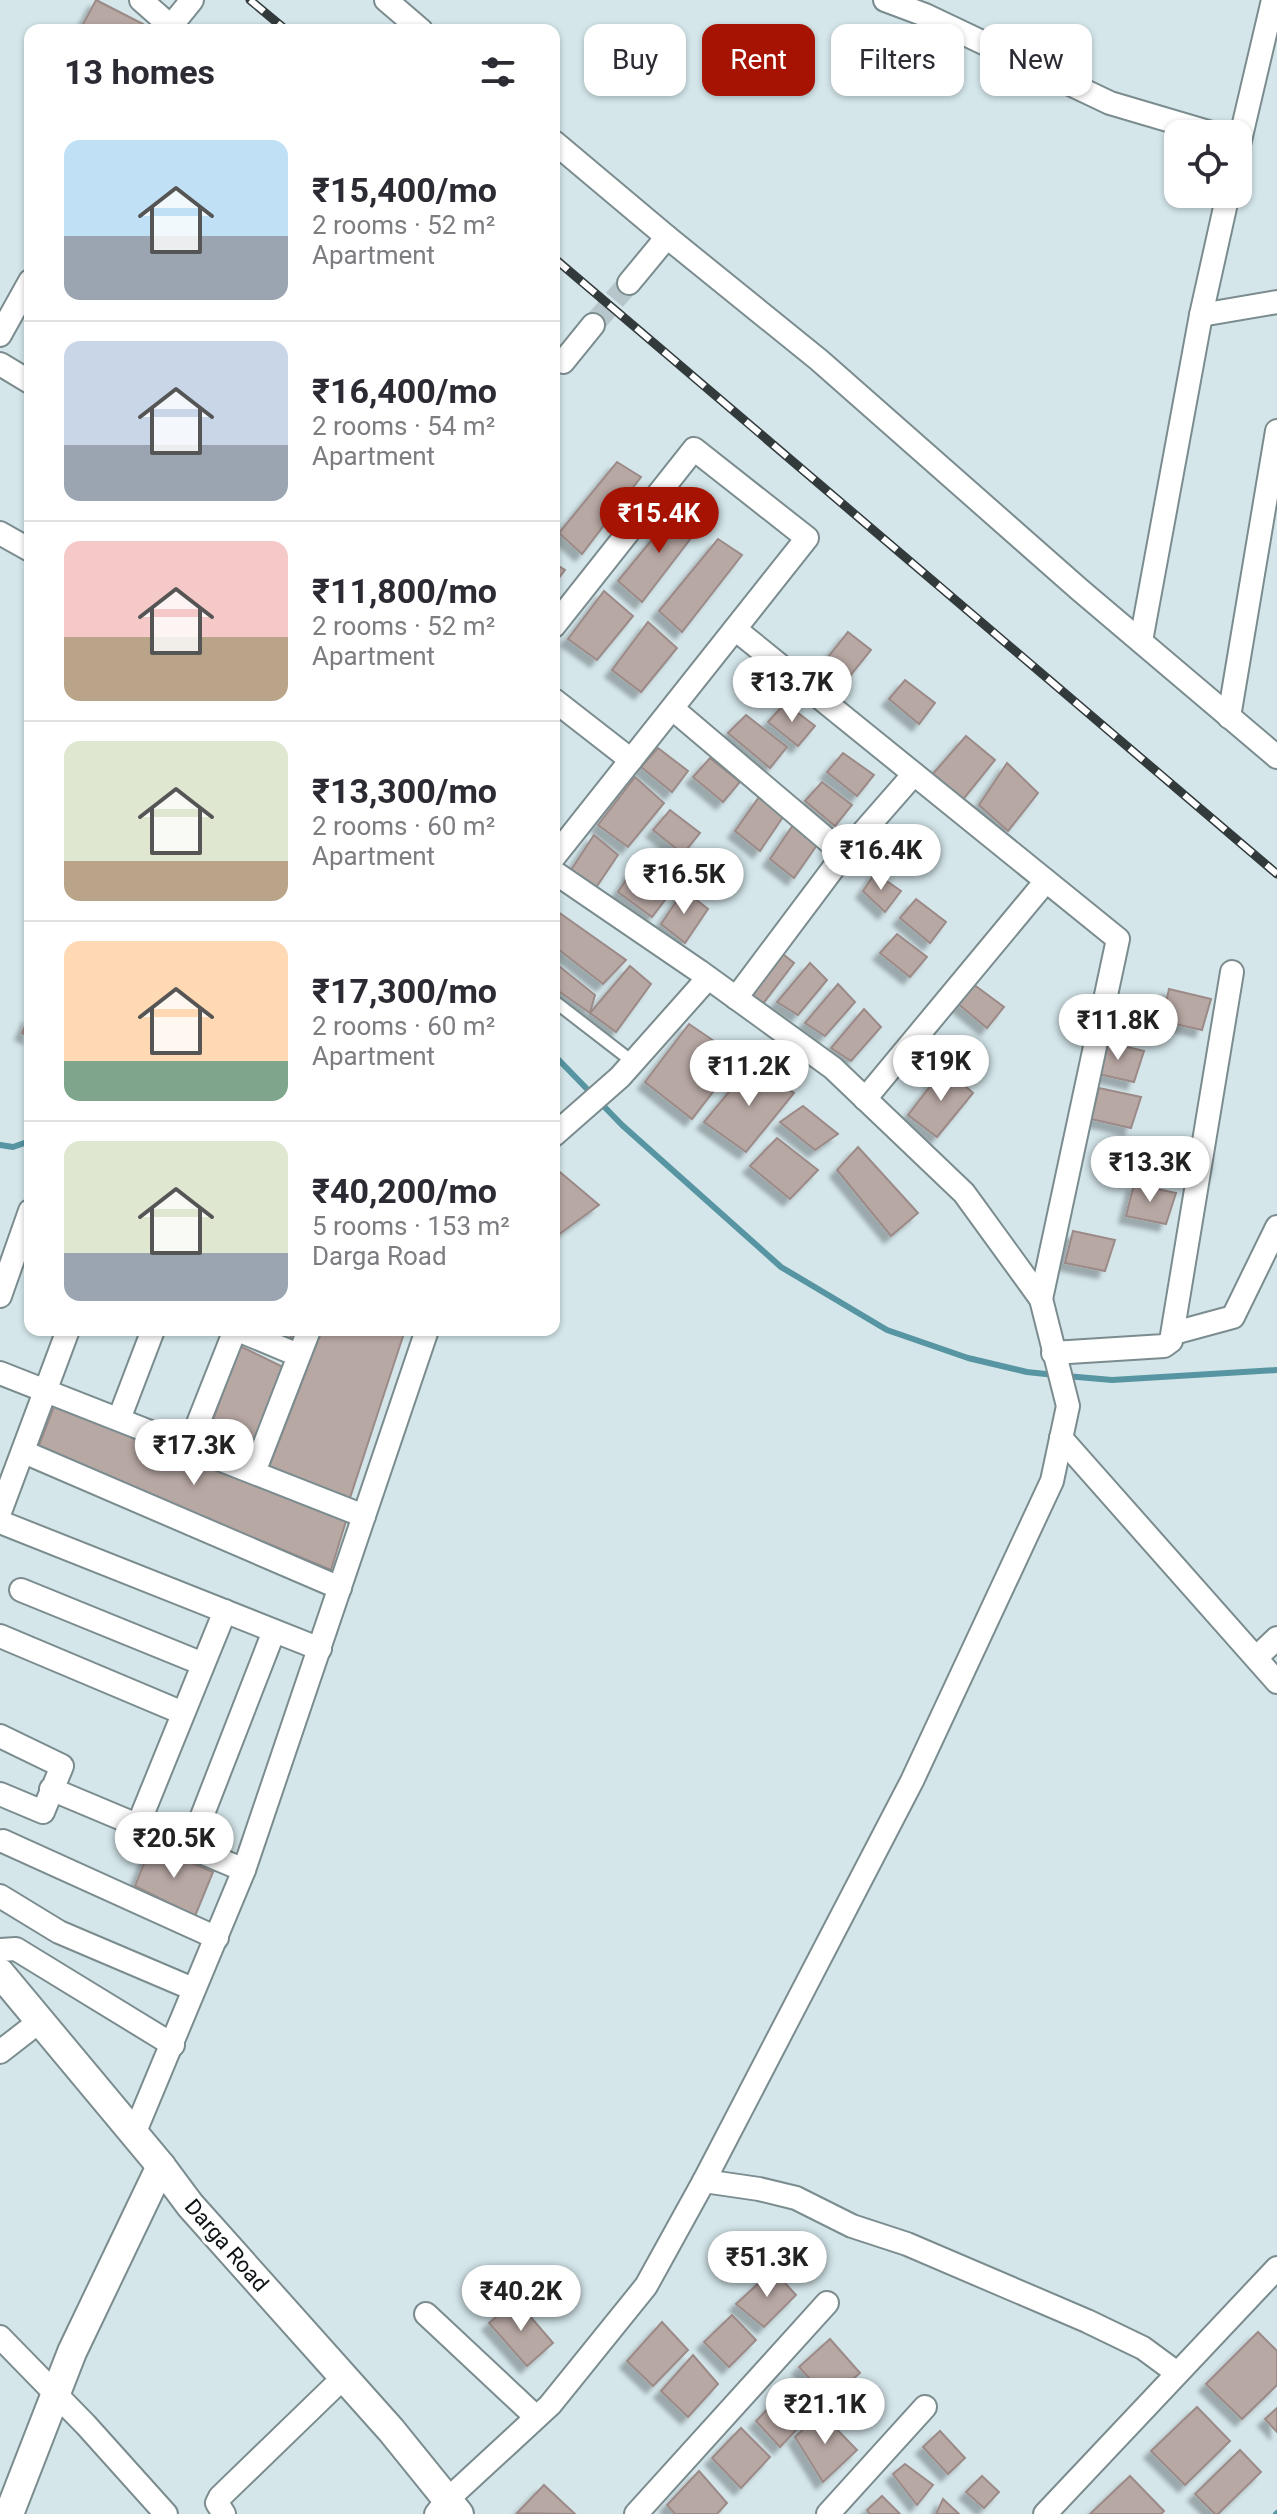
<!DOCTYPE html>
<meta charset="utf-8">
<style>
:root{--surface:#fff;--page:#f2f2f3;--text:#2b2b33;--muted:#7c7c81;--line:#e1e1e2;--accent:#a61302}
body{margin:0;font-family:Roboto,sans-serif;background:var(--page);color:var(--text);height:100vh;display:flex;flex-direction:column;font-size:30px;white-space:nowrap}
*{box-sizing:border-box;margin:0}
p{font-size:26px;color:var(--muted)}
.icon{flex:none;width:44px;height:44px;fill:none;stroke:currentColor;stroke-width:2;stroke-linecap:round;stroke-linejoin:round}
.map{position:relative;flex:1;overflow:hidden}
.drawer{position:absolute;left:24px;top:24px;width:536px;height:1312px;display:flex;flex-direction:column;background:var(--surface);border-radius:16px;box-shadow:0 2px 6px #0004}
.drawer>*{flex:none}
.hud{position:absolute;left:584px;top:24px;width:572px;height:72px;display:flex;gap:16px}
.tools{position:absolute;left:1164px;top:120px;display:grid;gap:16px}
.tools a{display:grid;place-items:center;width:88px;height:88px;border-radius:16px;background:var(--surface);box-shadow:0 2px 6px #0004;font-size:40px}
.price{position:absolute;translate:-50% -68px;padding:0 18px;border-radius:28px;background:#fff;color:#222;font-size:26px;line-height:52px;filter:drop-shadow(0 2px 4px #0008)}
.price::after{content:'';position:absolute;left:50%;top:48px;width:24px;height:18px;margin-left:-12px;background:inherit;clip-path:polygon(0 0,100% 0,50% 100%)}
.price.selected{background:var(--accent);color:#fff}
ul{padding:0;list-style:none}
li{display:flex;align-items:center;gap:24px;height:200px;padding:0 40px}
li+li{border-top:2px solid var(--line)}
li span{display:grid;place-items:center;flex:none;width:224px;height:160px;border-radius:16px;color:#555}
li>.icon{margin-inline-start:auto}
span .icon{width:96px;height:96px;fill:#fffc;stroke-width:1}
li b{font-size:34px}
h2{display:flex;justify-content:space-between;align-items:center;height:96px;padding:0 40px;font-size:34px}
.tag{padding:0 28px;border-radius:16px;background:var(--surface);box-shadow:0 2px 6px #0004;font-size:28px;line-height:72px}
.tag.selected{background:var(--accent);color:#fff}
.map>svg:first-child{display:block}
</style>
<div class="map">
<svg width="1277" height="2514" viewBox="0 0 1277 2514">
<defs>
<filter id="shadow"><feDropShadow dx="-7" dy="7" stdDeviation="2" flood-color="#0004"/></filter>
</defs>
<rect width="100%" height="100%" fill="#d4e6ea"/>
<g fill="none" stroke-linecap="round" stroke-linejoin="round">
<g stroke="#5695a1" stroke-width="6">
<polyline points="554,1055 622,1125 781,1267 887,1330 968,1358 1027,1372 1055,1375"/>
<polyline points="0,1145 13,1147 30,1141"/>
<polyline points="1066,1376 1112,1380 1277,1370"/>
<polyline points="1276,2514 1277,2513"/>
</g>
</g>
<g fill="#b8a8a4" stroke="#9b8a87" stroke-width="2" filter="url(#shadow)">
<polygon points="96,0 143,24 140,30 80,30"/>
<polygon points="617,462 641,477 582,554 559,533"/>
<polygon points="677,509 701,525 642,602 618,581"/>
<polygon points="718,539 742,555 682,632 659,611"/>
<polygon points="554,563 565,570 554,584"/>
<polygon points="604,591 633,616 597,660 568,639"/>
<polygon points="648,622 677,648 641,692 612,670"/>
<polygon points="848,632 871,650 837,692 817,671"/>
<polygon points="905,680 935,703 919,724 889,699"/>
<polygon points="785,703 815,726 798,746 768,722"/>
<polygon points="746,715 787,747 770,768 728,733"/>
<polygon points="966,736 995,760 961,802 931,776"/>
<polygon points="658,748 688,771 672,792 641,767"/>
<polygon points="843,753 874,775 857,796 827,772"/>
<polygon points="710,758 740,782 723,802 693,777"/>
<polygon points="1007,763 1038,793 1008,831 979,805"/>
<polygon points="635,777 664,803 628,847 598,825"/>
<polygon points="822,782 852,805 835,826 805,801"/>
<polygon points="759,797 783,817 760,851 735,831"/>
<polygon points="670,810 700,833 683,854 653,830"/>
<polygon points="793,825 817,845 794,878 770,859"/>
<polygon points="594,835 618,855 595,889 571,870"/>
<polygon points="632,871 668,896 652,917 618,892"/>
<polygon points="875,873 901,891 885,912 863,891"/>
<polygon points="684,890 708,909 685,943 661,924"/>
<polygon points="916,899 946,922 930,943 900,918"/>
<polygon points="554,909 626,960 603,984 554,946"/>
<polygon points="897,934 927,957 910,977 880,953"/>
<polygon points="779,951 794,963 762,1005 746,992"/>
<polygon points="554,962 595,995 590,1013 554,988"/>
<polygon points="810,963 827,980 798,1015 777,1002"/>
<polygon points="630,966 651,984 616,1032 590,1013"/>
<polygon points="838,984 855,1002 825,1036 805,1023"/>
<polygon points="973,984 1004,1007 987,1028 957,1003"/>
<polygon points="1169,989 1211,999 1202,1030 1162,1021"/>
<polygon points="864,1009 881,1027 851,1061 831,1048"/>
<polygon points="30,1015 30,1037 22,1033"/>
<polygon points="689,1024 739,1058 692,1119 645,1082"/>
<polygon points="1102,1041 1144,1051 1134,1082 1094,1073"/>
<polygon points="752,1064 794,1093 746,1152 704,1122"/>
<polygon points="945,1067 973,1093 937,1137 908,1115"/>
<polygon points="1099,1088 1141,1097 1131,1128 1091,1119"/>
<polygon points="803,1106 838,1134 815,1150 780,1122"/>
<polygon points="777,1138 818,1170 790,1199 750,1166"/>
<polygon points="858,1147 918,1213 891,1236 837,1170"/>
<polygon points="554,1167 599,1205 558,1235 554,1231"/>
<polygon points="1134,1184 1176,1193 1166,1224 1126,1216"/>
<polygon points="1073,1231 1115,1240 1105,1271 1065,1263"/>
<polygon points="266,1330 294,1330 290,1340"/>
<polygon points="322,1330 405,1330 350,1498 269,1467"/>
<polygon points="240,1346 283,1367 249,1457 205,1442"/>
<polygon points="55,1404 346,1521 331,1570 38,1448"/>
<polygon points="151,1846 213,1872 195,1916 135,1886"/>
<polygon points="773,2270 796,2295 764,2327 736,2304"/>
<polygon points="516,2300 553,2343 527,2366 489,2323"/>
<polygon points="732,2315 756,2340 729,2367 704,2342"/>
<polygon points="662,2322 688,2350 653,2386 627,2361"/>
<polygon points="1258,2332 1277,2351 1277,2385 1242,2419 1206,2384"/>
<polygon points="830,2339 860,2373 829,2400 799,2367"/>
<polygon points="693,2355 718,2384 688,2417 661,2391"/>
<polygon points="787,2389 814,2411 780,2447 756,2421"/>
<polygon points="1197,2407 1230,2441 1185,2485 1151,2451"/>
<polygon points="1277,2408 1277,2432 1265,2419"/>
<polygon points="821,2413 857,2450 823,2482 795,2437"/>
<polygon points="741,2428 770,2457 741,2488 712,2458"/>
<polygon points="940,2431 965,2458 948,2474 923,2447"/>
<polygon points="1240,2450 1261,2472 1218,2514 1215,2514 1195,2494"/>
<polygon points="905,2464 933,2485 917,2505 893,2474"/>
<polygon points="699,2471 727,2503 717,2514 675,2514 667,2505"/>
<polygon points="982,2476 999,2492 984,2508 966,2492"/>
<polygon points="1130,2476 1164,2511 1161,2514 1090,2514"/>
<polygon points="544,2485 575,2514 517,2513"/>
<polygon points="882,2496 900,2514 870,2514 867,2510"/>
<polygon points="943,2499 959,2514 936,2514"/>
</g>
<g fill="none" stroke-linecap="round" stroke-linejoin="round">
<polyline stroke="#b6c6ca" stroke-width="22" stroke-dasharray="22 11" stroke-linecap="butt" points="593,325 629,283"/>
<defs>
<polyline id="service" points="554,1001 633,1062"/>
<g id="minor">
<polyline points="141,0 175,30"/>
<polyline points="386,0 421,30"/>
<polyline points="885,0 925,15 1110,103 1215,134"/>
<polyline points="171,26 192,0"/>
<polyline points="554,142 667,237 819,360 1080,590 1277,757"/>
<polyline points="1238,149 1273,0"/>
<polyline points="629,283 667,237"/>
<polyline points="1201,315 1277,302"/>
<polyline points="0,335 30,281"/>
<polyline points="563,362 593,325"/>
<polyline points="0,364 30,382"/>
<polyline points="0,533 30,550"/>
<polyline points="554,626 694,449 807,538 554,857"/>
<polyline points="735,629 1118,939 1041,1299"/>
<polyline points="1141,641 1201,315 1228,194"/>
<polyline points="554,700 631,760"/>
<polyline points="673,709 844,854"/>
<polyline points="1229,717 1277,431"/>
<polyline points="736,998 844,854 914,774"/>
<polyline points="865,1099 1046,881"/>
<polyline points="554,1135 620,1077 708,978"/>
<polyline points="0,1296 30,1211"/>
<polyline points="238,1330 298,1355"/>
<polyline points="1174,1333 1233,1317 1277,1227"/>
<polyline points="1053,1353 1164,1346 1171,1341 1232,972"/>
<polyline points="0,1373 364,1516"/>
<polyline points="119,1419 153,1330"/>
<polyline points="1061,1438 1277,1682"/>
<polyline points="189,1446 235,1330"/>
<polyline points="24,1452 340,1588"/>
<polyline points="254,1472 309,1330"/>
<polyline points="0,1512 68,1330"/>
<polyline points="0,1522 320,1649"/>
<polyline points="21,1590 203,1664"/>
<polyline points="0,1636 183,1713"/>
<polyline points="1257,1657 1277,1638"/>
<polyline points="0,1736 62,1766 43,1812 0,1794"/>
<polyline points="51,1789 244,1870"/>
<polyline points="138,1825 225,1611"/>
<polyline points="3,1841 217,1938"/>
<polyline points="190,1847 274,1631"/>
<polyline points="0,1896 59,1932 193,1989"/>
<polyline points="0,1950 16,1949 173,2045"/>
<polyline points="0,2052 40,2021"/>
<polyline points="134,2134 244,1870 427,1330"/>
<polyline points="704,2181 759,2189 796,2198 852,2226 907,2244 1087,2321 1143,2348 1177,2373"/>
<polyline points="426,2314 536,2417"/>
<polyline points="0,2337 86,2425 166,2514"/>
<polyline points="224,2514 217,2503 220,2497 344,2377"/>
<polyline points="436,2514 447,2500 550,2405 646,2286 704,2181 912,1781 1052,1481 1068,1406 1041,1299 964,1193 833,1068 699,971 554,872"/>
<polyline points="636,2514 827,2303"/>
<polyline points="828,2514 925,2407"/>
<polyline points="1045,2514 1277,2268"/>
</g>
<g id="tertiary">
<polyline points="0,1973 161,2166 190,2205 391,2430 459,2514"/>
<polyline points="9,2514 72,2352 161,2166"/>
</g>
</defs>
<use href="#service" stroke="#7b8c8f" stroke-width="15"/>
<use href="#minor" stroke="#7b8c8f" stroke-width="26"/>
<use href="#tertiary" stroke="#7b8c8f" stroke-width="32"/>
<use href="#service" stroke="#fff" stroke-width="11"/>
<use href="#minor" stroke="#fff" stroke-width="22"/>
<use href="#tertiary" stroke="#fff" stroke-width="28"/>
<defs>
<g id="rail">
<polyline points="250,0 286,30"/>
<polyline points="554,258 1277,874"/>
</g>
</defs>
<use href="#rail" stroke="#323a3c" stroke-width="9"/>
<use href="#rail" stroke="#fff" stroke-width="6" stroke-dasharray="18" stroke-linecap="butt"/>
</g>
<g text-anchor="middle" stroke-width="7" stroke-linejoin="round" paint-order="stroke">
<g font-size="22" fill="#0d1315" stroke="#fff">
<text transform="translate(227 2245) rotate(49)" y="8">Darga Road</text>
</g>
</g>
</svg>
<div class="tools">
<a><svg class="icon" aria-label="locate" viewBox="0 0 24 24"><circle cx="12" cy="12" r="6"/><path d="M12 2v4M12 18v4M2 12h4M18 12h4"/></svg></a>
</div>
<b class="price selected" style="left:659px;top:555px">₹15.4K</b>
<b class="price" style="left:792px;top:724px">₹13.7K</b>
<b class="price" style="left:881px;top:892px">₹16.4K</b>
<b class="price" style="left:684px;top:916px">₹16.5K</b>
<b class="price" style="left:1118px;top:1062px">₹11.8K</b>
<b class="price" style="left:941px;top:1103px">₹19K</b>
<b class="price" style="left:749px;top:1108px">₹11.2K</b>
<b class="price" style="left:1150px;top:1204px">₹13.3K</b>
<b class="price" style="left:194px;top:1487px">₹17.3K</b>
<b class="price" style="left:174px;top:1880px">₹20.5K</b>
<b class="price" style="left:767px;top:2299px">₹51.3K</b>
<b class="price" style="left:521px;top:2333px">₹40.2K</b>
<b class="price" style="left:825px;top:2446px">₹21.1K</b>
<div class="hud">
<a class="tag">Buy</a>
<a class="tag selected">Rent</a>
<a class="tag">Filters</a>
<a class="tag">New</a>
</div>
<section class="drawer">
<h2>13 homes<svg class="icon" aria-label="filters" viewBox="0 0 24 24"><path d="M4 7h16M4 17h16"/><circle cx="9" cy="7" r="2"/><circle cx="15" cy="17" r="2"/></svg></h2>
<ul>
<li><span style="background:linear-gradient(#bfe0f5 60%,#9aa5b1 0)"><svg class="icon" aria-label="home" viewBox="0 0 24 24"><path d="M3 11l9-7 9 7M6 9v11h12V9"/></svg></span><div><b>₹15,400/mo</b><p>2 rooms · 52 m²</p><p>Apartment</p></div></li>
<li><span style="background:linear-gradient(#c9d6e8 65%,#9aa5b1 0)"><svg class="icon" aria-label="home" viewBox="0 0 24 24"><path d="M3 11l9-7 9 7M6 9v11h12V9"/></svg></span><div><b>₹16,400/mo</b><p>2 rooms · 54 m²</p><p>Apartment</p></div></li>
<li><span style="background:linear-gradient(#f6c9c9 60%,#b9a48a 0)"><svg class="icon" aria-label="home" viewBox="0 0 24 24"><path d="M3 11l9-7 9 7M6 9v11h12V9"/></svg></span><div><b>₹11,800/mo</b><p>2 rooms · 52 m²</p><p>Apartment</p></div></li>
<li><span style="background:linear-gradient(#dfe7d0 75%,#b9a48a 0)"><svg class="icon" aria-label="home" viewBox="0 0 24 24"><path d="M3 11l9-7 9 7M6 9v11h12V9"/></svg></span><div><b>₹13,300/mo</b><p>2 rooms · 60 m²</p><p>Apartment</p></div></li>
<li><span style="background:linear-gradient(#ffd9b3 75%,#7fa58c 0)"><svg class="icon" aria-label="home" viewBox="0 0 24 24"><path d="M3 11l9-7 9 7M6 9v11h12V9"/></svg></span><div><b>₹17,300/mo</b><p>2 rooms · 60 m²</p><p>Apartment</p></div></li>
<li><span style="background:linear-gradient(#dfe7d0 70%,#9aa5b1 0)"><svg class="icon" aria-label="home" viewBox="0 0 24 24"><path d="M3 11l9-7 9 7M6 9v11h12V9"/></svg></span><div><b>₹40,200/mo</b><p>5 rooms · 153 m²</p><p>Darga Road</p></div></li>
</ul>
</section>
</div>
